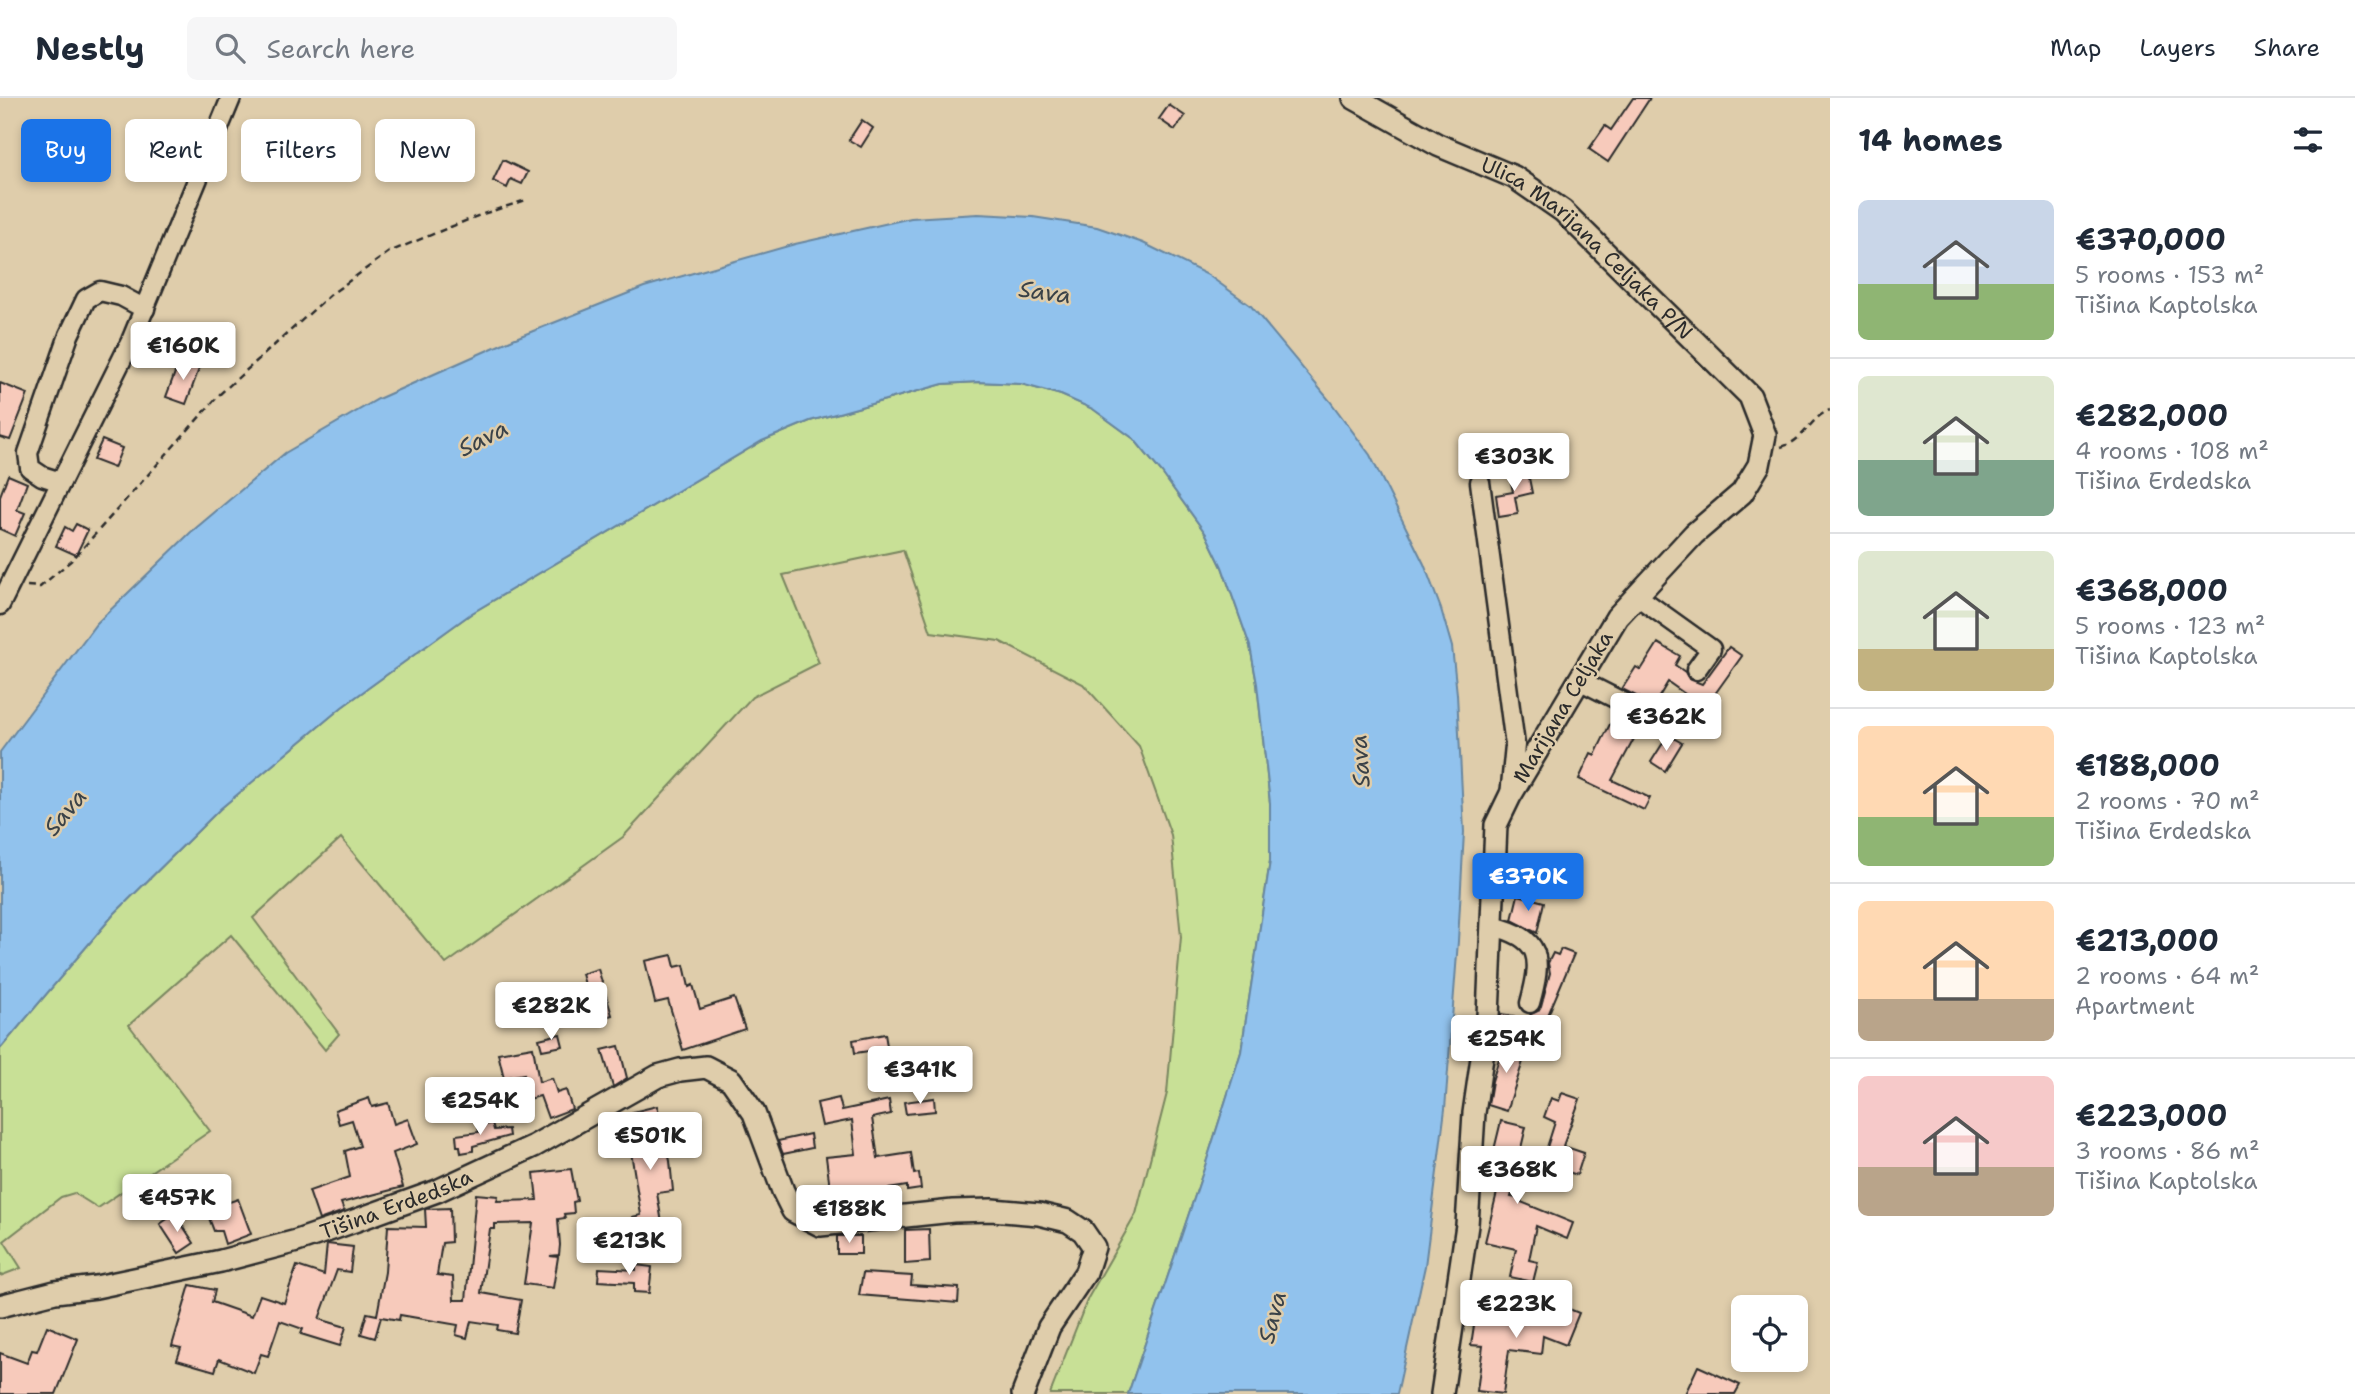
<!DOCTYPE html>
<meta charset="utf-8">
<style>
:root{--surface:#fff;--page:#f6f6f7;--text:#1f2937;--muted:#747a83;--line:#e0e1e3;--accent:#1a73e8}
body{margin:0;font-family:"Shantell Sans",sans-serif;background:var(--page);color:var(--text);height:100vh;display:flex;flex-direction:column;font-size:26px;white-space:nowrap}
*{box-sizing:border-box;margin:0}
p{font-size:23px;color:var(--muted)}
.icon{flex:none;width:38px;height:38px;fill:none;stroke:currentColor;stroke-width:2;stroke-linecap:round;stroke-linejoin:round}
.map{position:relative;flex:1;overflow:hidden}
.details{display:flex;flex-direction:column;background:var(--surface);width:525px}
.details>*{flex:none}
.hud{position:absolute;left:21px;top:21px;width:665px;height:63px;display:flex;gap:14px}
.buttons{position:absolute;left:1731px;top:1197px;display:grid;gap:14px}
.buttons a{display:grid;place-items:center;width:77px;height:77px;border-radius:10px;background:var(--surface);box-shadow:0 4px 10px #0003;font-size:35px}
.price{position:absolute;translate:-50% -60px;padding:0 16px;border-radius:7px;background:#fff;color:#222;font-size:23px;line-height:46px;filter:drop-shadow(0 2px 4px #0008)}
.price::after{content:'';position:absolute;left:50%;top:42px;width:21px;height:16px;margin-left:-10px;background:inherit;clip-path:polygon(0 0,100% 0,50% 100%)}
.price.on{background:var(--accent);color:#fff}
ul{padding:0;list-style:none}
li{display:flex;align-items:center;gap:21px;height:175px;padding:0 28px}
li+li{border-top:2px solid var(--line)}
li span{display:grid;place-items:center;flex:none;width:196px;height:140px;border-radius:10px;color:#555}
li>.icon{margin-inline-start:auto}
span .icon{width:84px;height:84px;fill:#fffc;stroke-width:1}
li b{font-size:30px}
h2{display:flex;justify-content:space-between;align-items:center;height:84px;padding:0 28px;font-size:30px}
.pill{padding:0 24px;border-radius:10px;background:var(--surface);box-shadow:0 4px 10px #0003;font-size:24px;line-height:63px}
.pill.on{background:var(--accent);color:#fff}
header{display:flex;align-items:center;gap:42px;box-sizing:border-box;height:98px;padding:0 35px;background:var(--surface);border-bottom:2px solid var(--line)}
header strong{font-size:33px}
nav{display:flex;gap:38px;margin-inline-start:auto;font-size:24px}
.search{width:490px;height:63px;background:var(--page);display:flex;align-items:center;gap:18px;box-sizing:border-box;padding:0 24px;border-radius:10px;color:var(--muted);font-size:26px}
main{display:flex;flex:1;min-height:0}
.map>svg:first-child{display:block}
</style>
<header>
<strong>Nestly</strong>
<div class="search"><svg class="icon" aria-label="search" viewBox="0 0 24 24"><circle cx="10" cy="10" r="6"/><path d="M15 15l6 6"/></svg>Search here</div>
<nav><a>Map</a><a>Layers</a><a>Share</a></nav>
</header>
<main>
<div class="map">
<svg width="1830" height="1296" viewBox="0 0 1830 1296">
<rect width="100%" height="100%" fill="#dfcdab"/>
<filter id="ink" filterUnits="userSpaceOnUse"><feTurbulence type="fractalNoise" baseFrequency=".0143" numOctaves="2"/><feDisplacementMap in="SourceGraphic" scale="14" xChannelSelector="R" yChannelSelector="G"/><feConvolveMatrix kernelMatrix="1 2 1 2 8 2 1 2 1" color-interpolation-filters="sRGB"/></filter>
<g filter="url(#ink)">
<polygon fill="#c8e096" stroke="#7a8660" stroke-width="2" points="978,284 1021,286 1061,297 1093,311 1134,341 1162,375 1206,436 1222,469 1250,548 1257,586 1270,705 1270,763 1241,954 1205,1068 1128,1296 1050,1296 1088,1200 1136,1116 1167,995 1181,839 1171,737 1139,648 1083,586 999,543 931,534 903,452 783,477 819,565 752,599 623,739 446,866 341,740 253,820 339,936 325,952 231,837 129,927 210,1033 98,1110 74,1095 61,1099 4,1143 21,1170 0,1178 0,951 114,816 220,711 342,609 472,515 762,343 810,323 943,286"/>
<polygon fill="#91c2ed" stroke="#68869f" stroke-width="2" points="978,116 1033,119 1097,129 1143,145 1208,177 1251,208 1330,303 1370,357 1424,466 1441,511 1452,549 1457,596 1464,734 1458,843 1445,1011 1425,1168 1397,1296 1128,1296 1205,1068 1241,954 1270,763 1270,705 1257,586 1250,548 1222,469 1206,436 1162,375 1134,341 1093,311 1061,297 1021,286 978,284 943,286 810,323 762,343 472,515 342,609 220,711 114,816 0,951 0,654 96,526 190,435 285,355 378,301 513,241 644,189 795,146 911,120"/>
<g fill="#f7cabb" stroke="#2b2b2b" stroke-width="2">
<polygon points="1633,0 1650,0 1608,64 1589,51 1605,28 1611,32"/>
<polygon points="1169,7 1185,18 1175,32 1159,21"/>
<polygon points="862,22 873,30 861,49 849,42"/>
<polygon points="503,62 528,74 522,86 511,81 507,90 493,83"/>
<polygon points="180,261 200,268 186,306 166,299"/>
<polygon points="0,285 28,296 10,342 0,339"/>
<polygon points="102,342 122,350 114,370 93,362"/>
<polygon points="1527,370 1532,395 1515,399 1518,416 1499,419 1496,397 1513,394 1509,374"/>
<polygon points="8,377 27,385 17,412 25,415 15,438 0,431 0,398"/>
<polygon points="76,426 88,432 76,457 56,448 65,429 72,433"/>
<polygon points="1658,545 1680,558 1675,567 1685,574 1689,581 1702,586 1729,549 1742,558 1712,600 1709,598 1702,608 1668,584 1654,607 1622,591 1636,569 1641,572"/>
<polygon points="1610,626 1635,639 1612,682 1650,700 1644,712 1579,681 1591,655 1595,657"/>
<polygon points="1668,637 1682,645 1665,673 1651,664"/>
<polygon points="1518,797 1544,804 1537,835 1512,822"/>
<polygon points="1561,851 1574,856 1543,929 1528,922 1531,916 1538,913 1541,908 1550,875 1548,865 1553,855 1558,857"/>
<polygon points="672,857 675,869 684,867 689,889 693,887 700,911 734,900 745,931 683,952 668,902 655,905 645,863"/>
<polygon points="598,871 612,917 595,922 582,876"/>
<polygon points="1501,916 1514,918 1511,937 1499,935"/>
<polygon points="560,936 563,948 542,952 539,941"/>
<polygon points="885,936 888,954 876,956 875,952 855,955 853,942"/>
<polygon points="1506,939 1511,941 1509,964 1518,945 1528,948 1507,1013 1488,1007 1492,983"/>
<polygon points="619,948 627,980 613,989 602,952"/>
<polygon points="533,949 539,984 552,980 557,995 566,992 572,1011 548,1020 540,998 529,1001 524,976 504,980 498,955"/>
<polygon points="1562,995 1580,1001 1563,1048 1584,1055 1577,1077 1542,1065 1555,1024 1544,1019 1551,1000 1559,1003"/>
<polygon points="369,1000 372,1009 388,1005 394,1026 408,1021 417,1046 393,1055 403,1089 341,1105 344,1113 319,1122 309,1093 350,1079 345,1053 360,1048 352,1022 339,1026 335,1012"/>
<polygon points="839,1000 842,1012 889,1002 891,1016 872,1020 878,1060 911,1055 914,1076 919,1075 921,1091 907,1093 907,1088 882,1092 884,1107 827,1113 825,1090 830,1090 826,1059 856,1056 852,1022 822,1028 817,1005"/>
<polygon points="934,1000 935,1013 906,1016 904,1004"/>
<polygon points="657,1008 670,1063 673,1093 657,1095 664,1137 636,1142 632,1119 641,1117 631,1054 625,1054 623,1042 640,1040 633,1014"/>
<polygon points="1501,1023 1526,1029 1518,1063 1521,1064 1511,1099 1522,1101 1521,1104 1573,1125 1567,1141 1536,1128 1529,1162 1538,1164 1533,1184 1510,1179 1516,1151 1485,1144 1499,1086 1487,1082 1496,1052 1494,1052"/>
<polygon points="492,1025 494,1032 508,1031 509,1038 473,1048 473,1053 461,1055 460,1048 457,1048 456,1037 479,1034 478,1029"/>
<polygon points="810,1036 812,1050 783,1056 778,1043"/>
<polygon points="571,1071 577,1103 573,1104 574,1115 564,1116 565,1120 558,1121 560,1147 559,1157 550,1158 558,1159 553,1190 524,1186 533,1125 495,1126 495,1131 490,1131 481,1195 521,1202 515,1235 497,1232 498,1227 471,1223 467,1240 456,1237 458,1227 400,1217 399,1222 381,1219 375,1240 361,1236 367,1215 377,1217 385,1174 388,1128 426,1129 425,1111 450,1110 451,1144 442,1145 437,1177 453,1179 454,1202 466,1202 476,1096 498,1098 497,1103 537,1102 534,1075"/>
<polygon points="238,1101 251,1136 225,1146 221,1133 214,1133 206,1112"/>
<polygon points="175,1116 194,1145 179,1155 160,1126"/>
<polygon points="929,1131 930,1164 905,1166 905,1132"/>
<rect x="837" y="1138" width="24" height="18"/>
<polygon points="327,1146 353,1149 350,1174 337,1172 319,1221 346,1229 340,1248 301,1236 303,1231 280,1223 268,1258 261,1256 254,1275 219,1261 215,1273 177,1262 181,1250 172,1248 190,1187 215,1192 212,1204 252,1218 260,1197 284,1205 297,1168 324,1177"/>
<polygon points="636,1167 652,1169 649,1195 634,1194 634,1185 598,1183 599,1170 636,1172"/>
<polygon points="863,1175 912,1178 911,1187 959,1190 958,1205 859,1197"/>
<polygon points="1545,1201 1579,1215 1566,1247 1543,1238 1541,1256 1509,1252 1503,1296 1477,1293 1483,1248 1471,1247 1476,1214 1540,1222"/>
<polygon points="47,1228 78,1241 56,1296 0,1296 0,1255 27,1265 32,1252 37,1253"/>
<polygon points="1698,1268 1740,1287 1735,1296 1685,1296"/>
</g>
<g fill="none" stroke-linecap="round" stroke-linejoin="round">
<defs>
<g id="minor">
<polyline points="61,384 42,378 30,370 28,355 69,237 86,201 100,193 121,198 145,211"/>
<polyline points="1480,384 1515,647 1510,698"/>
<polyline points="1637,498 1711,551 1696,572"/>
<polyline points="0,507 131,243 231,0"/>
<polyline points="1579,582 1664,625"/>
<path d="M1492 828C1543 840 1542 861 1530 905"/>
</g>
<g id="major">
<path id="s1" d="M1354 0 1438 47 1514 79 1563 113 1750 298 1765 337 1759 367 1742 395 1694 436 1617 519 1510 698 1496 727 1488 918 1474 1015 1467 1127 1442 1296"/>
<path id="s2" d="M0 1208 55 1194 96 1189 221 1163 297 1143 332 1131 437 1093 534 1048 658 978 680 972 706 969 731 982 754 1015 783 1093 793 1113 820 1127 953 1113 992 1112 1039 1116 1068 1123 1083 1133 1094 1149 1086 1174 1049 1229 1023 1296"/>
</g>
</defs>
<use href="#minor" stroke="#2b2b2b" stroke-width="23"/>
<use href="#major" stroke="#2b2b2b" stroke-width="26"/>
<g stroke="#2b2b2b" stroke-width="2.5" stroke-dasharray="7 5" stroke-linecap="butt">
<path d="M1781 349C1805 343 1809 320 1830 312"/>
<polyline points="27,488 40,489 73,461 220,296 330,197 389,154 480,117 526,102"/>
</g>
<use href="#minor" stroke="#dfcdab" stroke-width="18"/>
<use href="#major" stroke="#dfcdab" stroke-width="21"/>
</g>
</g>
<g text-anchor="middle" stroke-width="5" stroke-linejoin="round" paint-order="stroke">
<g font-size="21" fill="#2b2b2b" stroke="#dfcdab">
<text dy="7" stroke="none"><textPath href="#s1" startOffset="280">Ulica Marijana Celjaka P/N</textPath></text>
<text transform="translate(1563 609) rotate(-59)" y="7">Marijana Celjaka</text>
<text dy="7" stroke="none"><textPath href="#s2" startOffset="410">Tišina Erdedska</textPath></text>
</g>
<g font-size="23" font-style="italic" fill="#3a4248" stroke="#dfcdab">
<text transform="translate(1045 194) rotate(8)" y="8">Sava</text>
<text transform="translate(483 340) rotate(-27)" y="8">Sava</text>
<text transform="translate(1360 663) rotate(-94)" y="8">Sava</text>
<text transform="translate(65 714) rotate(-50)" y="8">Sava</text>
<text transform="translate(1272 1219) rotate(-75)" y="8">Sava</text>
</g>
</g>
</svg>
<div class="buttons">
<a><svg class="icon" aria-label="locate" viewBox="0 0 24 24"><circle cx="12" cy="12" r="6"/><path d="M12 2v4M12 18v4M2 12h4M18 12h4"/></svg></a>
</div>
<b class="price" style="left:183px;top:284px">€160K</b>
<b class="price" style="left:1514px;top:395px">€303K</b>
<b class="price" style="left:1666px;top:655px">€362K</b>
<b class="price on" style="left:1528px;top:815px">€370K</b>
<b class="price" style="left:551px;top:944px">€282K</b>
<b class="price" style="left:1506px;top:977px">€254K</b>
<b class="price" style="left:920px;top:1008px">€341K</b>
<b class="price" style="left:480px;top:1039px">€254K</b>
<b class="price" style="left:650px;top:1074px">€501K</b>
<b class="price" style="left:1517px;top:1108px">€368K</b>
<b class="price" style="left:177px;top:1136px">€457K</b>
<b class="price" style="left:849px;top:1147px">€188K</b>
<b class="price" style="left:629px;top:1179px">€213K</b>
<b class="price" style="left:1516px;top:1242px">€223K</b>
<div class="hud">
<a class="pill on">Buy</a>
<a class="pill">Rent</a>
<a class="pill">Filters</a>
<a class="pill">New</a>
</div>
</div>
<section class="details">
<h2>14 homes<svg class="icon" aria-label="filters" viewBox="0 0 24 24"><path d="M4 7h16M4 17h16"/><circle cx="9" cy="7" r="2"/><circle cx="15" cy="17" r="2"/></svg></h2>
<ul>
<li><span style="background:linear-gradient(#c9d6e8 60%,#8fb573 0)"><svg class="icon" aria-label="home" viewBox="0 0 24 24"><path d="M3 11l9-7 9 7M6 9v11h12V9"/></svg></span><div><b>€370,000</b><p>5 rooms · 153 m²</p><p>Tišina Kaptolska</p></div></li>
<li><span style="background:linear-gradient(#dfe7d0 60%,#7fa58c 0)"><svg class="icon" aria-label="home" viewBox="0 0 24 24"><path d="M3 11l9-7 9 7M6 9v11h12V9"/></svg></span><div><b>€282,000</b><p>4 rooms · 108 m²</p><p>Tišina Erdedska</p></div></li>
<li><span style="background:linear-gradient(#dfe7d0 70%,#c2b280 0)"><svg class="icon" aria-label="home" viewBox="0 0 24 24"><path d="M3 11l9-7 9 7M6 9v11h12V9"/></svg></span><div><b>€368,000</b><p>5 rooms · 123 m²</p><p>Tišina Kaptolska</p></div></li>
<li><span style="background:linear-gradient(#ffd9b3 65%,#8fb573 0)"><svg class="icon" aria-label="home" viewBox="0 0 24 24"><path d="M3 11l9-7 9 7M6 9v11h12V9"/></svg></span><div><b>€188,000</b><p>2 rooms · 70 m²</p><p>Tišina Erdedska</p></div></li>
<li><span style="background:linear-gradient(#ffd9b3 70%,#b9a48a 0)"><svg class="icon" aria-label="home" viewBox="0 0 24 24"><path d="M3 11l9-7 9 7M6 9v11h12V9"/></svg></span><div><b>€213,000</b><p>2 rooms · 64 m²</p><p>Apartment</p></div></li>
<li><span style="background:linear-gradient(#f6c9c9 65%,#b9a48a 0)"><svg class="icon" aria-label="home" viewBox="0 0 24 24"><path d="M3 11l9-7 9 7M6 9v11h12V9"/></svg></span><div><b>€223,000</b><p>3 rooms · 86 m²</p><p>Tišina Kaptolska</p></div></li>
</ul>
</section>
</main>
